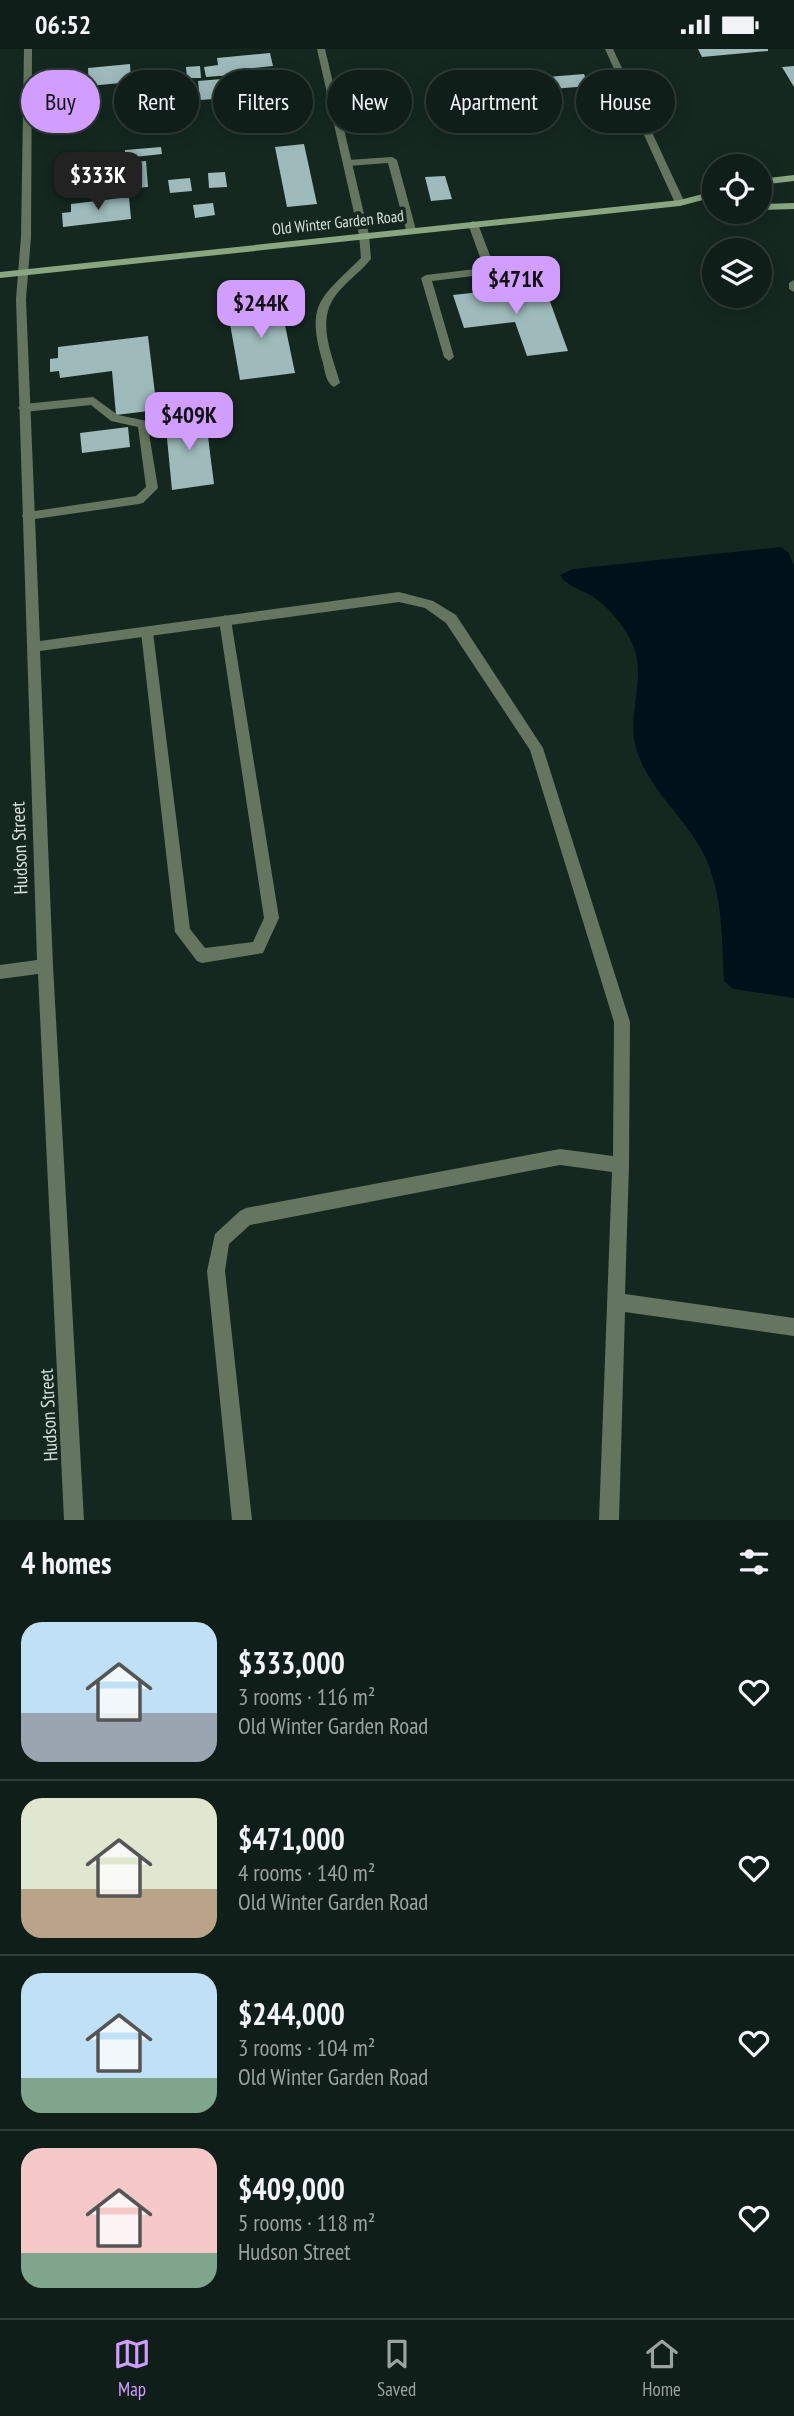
<!DOCTYPE html>
<meta charset="utf-8">
<style>
:root{--surface:#0f1e18;--page:#182721;--text:#f1f3f6;--muted:#9ba2a2;--line:#2f3c37;--accent:#d19dfe}
body{margin:0;font-family:"PT Sans Narrow",sans-serif;background:var(--page);color:var(--text);height:100vh;display:flex;flex-direction:column;font-size:26px;white-space:nowrap}
*{box-sizing:border-box;margin:0}
p{font-size:23px;color:var(--muted)}
.icon{flex:none;width:38px;height:38px;fill:none;stroke:currentColor;stroke-width:2;stroke-linecap:round;stroke-linejoin:round}
.map{position:relative;height:1471px;overflow:hidden}
.details{display:flex;flex-direction:column;background:var(--surface);flex:1}
.details>*{flex:none}
.banner{position:absolute;left:21px;top:21px;width:752px;height:63px;display:flex;gap:14px}
.tools{position:absolute;left:702px;top:105px;display:grid;gap:14px}
.tools a{display:grid;place-items:center;width:70px;height:70px;border-radius:50%;background:var(--surface);box-shadow:0 4px 18px #0003,0 0 0 2px var(--line);font-size:35px}
.price{position:absolute;translate:-50% -60px;padding:0 16px;border-radius:14px;background:var(--accent);color:#111;font-size:23px;line-height:46px;filter:drop-shadow(0 2px 4px #0008)}
.price::after{content:'';position:absolute;left:50%;top:42px;width:21px;height:16px;margin-left:-10px;background:inherit;clip-path:polygon(0 0,100% 0,50% 100%)}
.price.selected{background:#222;color:#fff}
ul{padding:0;list-style:none}
li{display:flex;align-items:center;gap:21px;height:175px;padding:0 21px}
li+li{border-top:2px solid var(--line)}
li span{display:grid;place-items:center;flex:none;width:196px;height:140px;border-radius:21px;color:#555}
li>.icon{margin-inline-start:auto}
span .icon{width:84px;height:84px;fill:#fffc;stroke-width:1}
li b{font-size:30px}
h2{display:flex;justify-content:space-between;align-items:center;height:84px;padding:0 21px;font-size:30px}
.pill{padding:0 24px;border-radius:32px;background:var(--surface);box-shadow:0 4px 18px #0003,0 0 0 2px var(--line);font-size:24px;line-height:63px}
.pill.selected{background:var(--accent);color:#111}
.status{display:flex;justify-content:space-between;align-items:center;height:49px;padding:0 35px;background:var(--surface);direction:ltr}
.status svg{height:19px;fill:currentColor}
.dock{display:flex;justify-content:space-around;align-items:center;height:98px;border-top:2px solid var(--line);background:var(--surface);font-size:19px;color:var(--muted)}
.dock a{display:grid;justify-items:center;gap:4px}
.dock .selected{color:var(--accent)}
.map>svg:first-child{display:block}
</style>
<div class="status"><b>06:52</b><svg viewBox="0 0 49 12"><path d="M0 12V9h3v3zM5 12V6h3v6zM10 12V3h3v9zM15 12V0h3v12zM26 1h20v11H26zM47 4h2v5h-2z"/></svg></div>
<div class="map">
<svg width="794" height="1471" viewBox="0 0 794 1471">
<rect width="100%" height="100%" fill="#142820"/>
<path fill="#001119" d="M781 498 788 503 794 516V949L733 940 724 932C722 891 723 851 707 812 689 770 650 745 636 699 626 665 648 628 632 594 624 576 607 556 590 546 580 540 566 537 560 526L573 520Z"/>
<g fill="#9ebaba">
<polygon points="698,0 768,0 768,2 702,8"/>
<polygon points="270,4 273,17 244,20 246,25 206,28 204,18 218,16 217,9"/>
<polygon points="130,15 131,33 89,37 88,19"/>
<polygon points="200,17 201,29 187,29 186,18"/>
<polygon points="794,17 794,38 782,18"/>
<polygon points="543,23 548,34 519,37 515,26"/>
<polygon points="584,25 589,37 552,40 547,28"/>
<polygon points="245,28 246,37 266,35 268,46 200,51 198,32"/>
<polygon points="284,52 287,63 263,65 260,55"/>
<polygon points="304,95 317,155 287,158 275,98"/>
<polygon points="161,98 162,105 125,109 125,101"/>
<polygon points="146,112 148,138 111,141 110,115"/>
<polygon points="225,123 227,138 209,139 208,124"/>
<polygon points="445,127 452,150 431,152 425,128"/>
<polygon points="190,129 192,142 170,144 168,131"/>
<polygon points="129,148 131,170 63,178 62,164 71,163 71,155"/>
<polygon points="213,154 215,166 195,169 193,156"/>
<polygon points="544,236 568,302 527,307 515,273 464,279 453,246"/>
<polygon points="280,252 295,324 240,331 227,258"/>
<polygon points="148,287 157,361 116,366 112,322 60,329 59,322 50,323 50,310 58,309 58,298"/>
<polygon points="205,364 214,435 172,441 165,369"/>
<polygon points="128,378 130,398 82,404 80,384"/>
</g>
<g fill="none" stroke-linecap="round" stroke-linejoin="round">
<g fill="#64765f" fill-rule="evenodd">
<polygon points="392,108 397,111 416,181 415,183 406,181 388,114 348,117 343,114 348,111"/>
<polygon points="473,172 478,175 494,217 530,214 535,217 530,220 432,232 454,308 449,312 444,308 421,229 426,226 484,219 468,175"/>
<path d="M364 183 369 186 371 210C362 221 350 230 340 241 314 269 331 302 340 334L334 338C326 334 325 323 323 314 305 254 321 249 361 209L359 186Z"/>
<polygon points="794,231 794,243 789,240 789,234"/>
<polygon points="93,348 118,366 147,372 158,439 143,454 139,455 28,471 24,470 22,467 24,464 28,463 136,447 146,438 138,378 111,372 91,356 24,363 18,359 24,355"/>
<polygon points="225,566 231,571 279,869 263,904 202,914 197,912 175,883 141,583 147,578 153,583 190,880 205,899 253,893 264,869 219,571"/>
</g>
<g fill="#64765f" fill-rule="evenodd">
<polygon points="24,0 32,0 31,188 26,250 40,592 399,543 433,552 456,566 543,699 630,973 629,1116 625,1245 794,1269 794,1287 625,1263 619,1471 599,1471 612,1123 560,1116 250,1176 229,1195 225,1222 252,1471 232,1471 207,1222 215,1185 240,1162 246,1159 560,1100 613,1107 614,973 530,701 446,574 425,559 399,553 40,602 53,917 84,1471 64,1471 38,925 0,930 0,916 37,911 16,250 21,188"/>
<polygon points="317,0 325,0 369,186 368,188 364,189 359,186"/>
<polygon points="605,0 613,0 685,154 683,156 675,154"/>
</g>
<g fill="#89a680" fill-rule="evenodd">
<polygon points="794,126 794,132 760,136 760,130"/>
<polygon points="714,142 714,148 680,157 0,229 0,223 680,151"/>
<polygon points="794,154 794,160 760,161 760,155"/>
</g>
</g>
<g text-anchor="middle" stroke-width="7" stroke-linejoin="round" paint-order="stroke">
<g font-size="16" fill="#d5e1db" stroke="#142820">
<text transform="translate(338 173) rotate(-6)" y="6">Old Winter Garden Road</text>
</g>
<g font-size="19" fill="#d5e1db" stroke="#142820">
<text transform="translate(19 799) rotate(-92)" y="7">Hudson Street</text>
<text transform="translate(48 1366) rotate(-93)" y="7">Hudson Street</text>
</g>
</g>
</svg>
<div class="tools">
<a><svg class="icon" aria-label="locate" viewBox="0 0 24 24"><circle cx="12" cy="12" r="6"/><path d="M12 2v4M12 18v4M2 12h4M18 12h4"/></svg></a>
<a><svg class="icon" aria-label="layers" viewBox="0 0 24 24"><path d="M12 4l9 5-9 5-9-5zM3 14l9 5 9-5"/></svg></a>
</div>
<b class="price selected" style="left:98px;top:163px">$333K</b>
<b class="price" style="left:516px;top:267px">$471K</b>
<b class="price" style="left:261px;top:291px">$244K</b>
<b class="price" style="left:189px;top:403px">$409K</b>
<div class="banner">
<a class="pill selected">Buy</a>
<a class="pill">Rent</a>
<a class="pill">Filters</a>
<a class="pill">New</a>
<a class="pill">Apartment</a>
<a class="pill">House</a>
</div>
</div>
<section class="details">
<h2>4 homes<svg class="icon" aria-label="filters" viewBox="0 0 24 24"><path d="M4 7h16M4 17h16"/><circle cx="9" cy="7" r="2"/><circle cx="15" cy="17" r="2"/></svg></h2>
<ul>
<li><span style="background:linear-gradient(#bfe0f5 65%,#9aa5b1 0)"><svg class="icon" aria-label="home" viewBox="0 0 24 24"><path d="M3 11l9-7 9 7M6 9v11h12V9"/></svg></span><div><b>$333,000</b><p>3 rooms · 116 m²</p><p>Old Winter Garden Road</p></div><svg class="icon" aria-label="heart" viewBox="0 0 24 24"><path d="M12 20l-8-8c-3-5 5-10 8-4 3-6 11-1 8 4z"/></svg></li>
<li><span style="background:linear-gradient(#dfe7d0 65%,#b9a48a 0)"><svg class="icon" aria-label="home" viewBox="0 0 24 24"><path d="M3 11l9-7 9 7M6 9v11h12V9"/></svg></span><div><b>$471,000</b><p>4 rooms · 140 m²</p><p>Old Winter Garden Road</p></div><svg class="icon" aria-label="heart" viewBox="0 0 24 24"><path d="M12 20l-8-8c-3-5 5-10 8-4 3-6 11-1 8 4z"/></svg></li>
<li><span style="background:linear-gradient(#bfe0f5 75%,#7fa58c 0)"><svg class="icon" aria-label="home" viewBox="0 0 24 24"><path d="M3 11l9-7 9 7M6 9v11h12V9"/></svg></span><div><b>$244,000</b><p>3 rooms · 104 m²</p><p>Old Winter Garden Road</p></div><svg class="icon" aria-label="heart" viewBox="0 0 24 24"><path d="M12 20l-8-8c-3-5 5-10 8-4 3-6 11-1 8 4z"/></svg></li>
<li><span style="background:linear-gradient(#f6c9c9 75%,#7fa58c 0)"><svg class="icon" aria-label="home" viewBox="0 0 24 24"><path d="M3 11l9-7 9 7M6 9v11h12V9"/></svg></span><div><b>$409,000</b><p>5 rooms · 118 m²</p><p>Hudson Street</p></div><svg class="icon" aria-label="heart" viewBox="0 0 24 24"><path d="M12 20l-8-8c-3-5 5-10 8-4 3-6 11-1 8 4z"/></svg></li>
</ul>
</section>
<nav class="dock">
<a class="selected"><svg class="icon" aria-label="map" viewBox="0 0 24 24"><path d="M3 6l6-2 6 2 6-2v14l-6 2-6-2-6 2zM9 4v14M15 6v14"/></svg>Map</a>
<a><svg class="icon" aria-label="saved" viewBox="0 0 24 24"><path d="M7 4h10v16l-5-4-5 4z"/></svg>Saved</a>
<a><svg class="icon" aria-label="home" viewBox="0 0 24 24"><path d="M3 11l9-7 9 7M6 9v11h12V9"/></svg>Home</a>
</nav>
